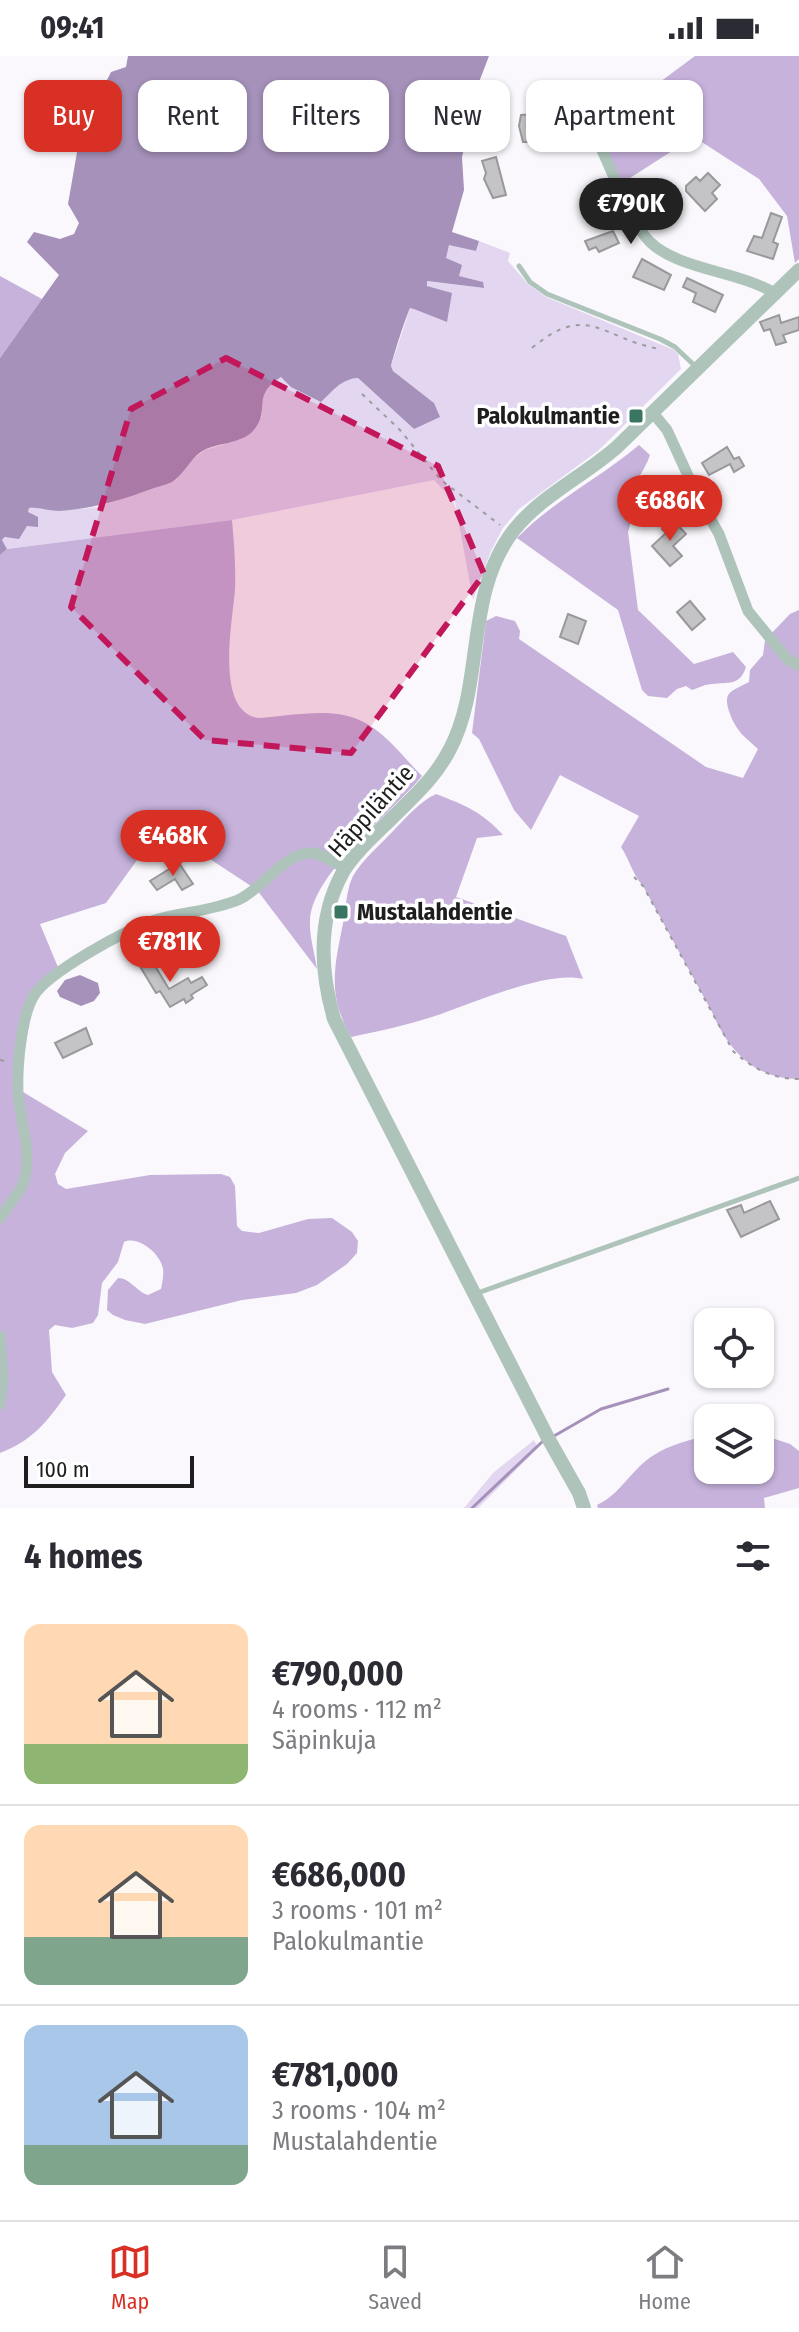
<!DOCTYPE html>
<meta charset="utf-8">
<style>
:root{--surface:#fff;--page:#f2f2f3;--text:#2b2b33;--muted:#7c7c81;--line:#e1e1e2;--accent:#d93025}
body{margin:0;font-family:"Fira Sans Condensed",sans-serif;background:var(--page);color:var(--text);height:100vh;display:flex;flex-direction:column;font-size:30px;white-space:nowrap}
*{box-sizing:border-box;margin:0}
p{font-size:26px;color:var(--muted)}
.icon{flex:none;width:44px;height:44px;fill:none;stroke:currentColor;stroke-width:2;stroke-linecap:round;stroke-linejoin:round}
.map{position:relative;height:1452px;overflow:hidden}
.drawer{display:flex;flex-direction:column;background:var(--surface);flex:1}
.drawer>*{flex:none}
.hud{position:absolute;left:24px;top:24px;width:752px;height:72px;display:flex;gap:16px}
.tools{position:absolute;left:694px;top:1252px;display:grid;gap:16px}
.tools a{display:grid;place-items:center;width:80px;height:80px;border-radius:16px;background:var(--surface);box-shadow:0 2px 6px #0004;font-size:40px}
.scale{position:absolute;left:24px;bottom:20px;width:170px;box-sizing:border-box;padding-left:8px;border:4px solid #1e1e1f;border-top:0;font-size:22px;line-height:28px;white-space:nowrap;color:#1e1e1f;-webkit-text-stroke:6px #fff;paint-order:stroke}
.price{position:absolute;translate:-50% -68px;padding:0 18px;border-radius:28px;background:var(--accent);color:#fff;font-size:26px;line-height:52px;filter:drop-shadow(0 2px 4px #0008)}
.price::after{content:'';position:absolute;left:50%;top:48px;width:24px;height:18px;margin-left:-12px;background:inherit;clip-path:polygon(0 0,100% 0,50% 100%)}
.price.active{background:#222;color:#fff}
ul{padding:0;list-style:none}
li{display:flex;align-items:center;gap:24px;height:200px;padding:0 24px}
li+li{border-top:2px solid var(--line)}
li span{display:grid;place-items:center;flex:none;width:224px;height:160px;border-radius:16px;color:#555}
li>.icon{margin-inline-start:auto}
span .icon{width:96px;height:96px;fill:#fffc;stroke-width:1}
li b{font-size:34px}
h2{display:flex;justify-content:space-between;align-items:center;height:96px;padding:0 24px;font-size:34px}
.tag{padding:0 28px;border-radius:16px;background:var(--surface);box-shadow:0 2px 6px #0004;font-size:28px;line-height:72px}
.tag.active{background:var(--accent);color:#fff}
.status{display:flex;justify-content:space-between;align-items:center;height:56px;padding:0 40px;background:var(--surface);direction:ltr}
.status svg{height:22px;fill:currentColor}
.tabs{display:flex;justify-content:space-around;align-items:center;height:112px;border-top:2px solid var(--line);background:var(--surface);font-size:22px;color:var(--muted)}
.tabs a{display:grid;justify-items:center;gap:4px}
.tabs .active{color:var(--accent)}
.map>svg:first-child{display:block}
</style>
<div class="status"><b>09:41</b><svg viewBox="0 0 49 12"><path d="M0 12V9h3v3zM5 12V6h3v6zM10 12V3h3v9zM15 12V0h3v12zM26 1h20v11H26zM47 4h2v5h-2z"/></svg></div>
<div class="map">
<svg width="799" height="1452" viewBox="0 0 799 1452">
<rect width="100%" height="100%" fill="#faf8fc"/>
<g fill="#e3d6f0">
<path d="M479 185 510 197 508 205 528 228 546 241 674 294 678 298 681 313 599 394 519 453 503 472 491 495 473 544 455 446 434 424 232 464 7 493 2 484C26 469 22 483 29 452L39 451 59 455 98 451 176 424 190 405 205 394 225 388 262 361C261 340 263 332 281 321L321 345C333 334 341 323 358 322L414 373 434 347 393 315 391 310 410 252 449 258 448 251 427 229 426 225 483 232 482 226 458 220 445 202 449 188 476 195Z"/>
<polygon points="534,1384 538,1392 478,1452 464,1452 493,1417"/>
</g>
<g fill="#c6b2db">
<polygon points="695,0 799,0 799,203 795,207 787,160 759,123 694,81 619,129 598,81 622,54"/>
<polygon points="0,220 42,243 0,302"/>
<path d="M639 389 650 399C644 416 634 429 621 443L633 459 628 476 638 554 694 608 733 596 746 611C740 630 728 626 712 628 706 628 698 632 692 634L686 630 677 633 667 642 648 640 642 634 618 554 517 482C553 445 600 422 639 389Z"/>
<path d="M232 464C234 487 236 510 235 533 233 564 214 655 258 662 288 660 329 651 357 663 383 673 403 701 422 720 392 757 313 816 310 864 309 880 315 898 317 913L257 834 161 771 106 847 40 868 60 916 34 939 18 1033 88 1075 65 1097 55 1118 58 1128 66 1133 150 1119 221 1118 230 1121 235 1130 237 1170 242 1175 259 1177 308 1163 332 1162 352 1176 358 1185 357 1197 347 1208 317 1229 296 1237 242 1244 145 1268 125 1264 113 1259 107 1254 108 1234 118 1222C130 1222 137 1236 148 1239L161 1233C162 1227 164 1220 163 1213 161 1198 138 1179 124 1186L118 1206 102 1227 98 1259 93 1267 72 1272 55 1269 49 1274 52 1316 66 1339C46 1367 33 1384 0 1397V499L7 493Z"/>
<path d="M799 554V1023C754 1023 728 994 712 956L643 830C632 818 630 804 621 791L639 760 560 719 531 774 514 754 479 683 472 677 486 565 496 560 515 565 520 575 519 583 706 711 743 722 758 693C744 680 737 676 730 658 722 636 730 636 749 626L750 614 763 599 765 584 790 558Z"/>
<path d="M436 738C465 749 482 756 503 779L477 782 456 841 566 880 583 923C549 914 475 946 441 958 412 968 381 975 351 981 326 936 335 910 344 862 346 849 347 832 353 820 363 803 380 789 394 774 407 761 419 746 436 738Z"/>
<path d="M760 1378 790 1388 799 1395V1432L764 1442 765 1452H598L597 1449C621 1438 632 1412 654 1399 669 1389 691 1383 708 1380V1414H760Z"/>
</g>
<g fill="#a591b9">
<path d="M128 0H489L471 47 469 72 462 101 464 134 452 176 479 185 476 195 449 189 446 202 462 209 459 220 483 226 484 232 427 225V230L452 237 447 266 414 253 410 252C405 263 394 298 391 310L393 315 434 347 440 361 414 373 358 322C341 323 333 335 321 346L291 331 281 321C249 341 273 354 252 376 240 387 220 387 206 393 192 399 187 414 176 423 171 428 160 430 154 432 122 444 92 453 59 455 48 455 40 451 29 452L28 456 38 461V471L27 470 19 483 5 481 2 484 7 493 0 499V302L59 219 27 186 34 176 60 183 74 178 79 167 68 148 80 79 50 56 60 26 97 44 111 16 126 11Z"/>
<polygon points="80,919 98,927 100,937 94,945 81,950 60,941 57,935 65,924"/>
</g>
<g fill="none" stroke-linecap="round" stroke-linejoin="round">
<g stroke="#a591b9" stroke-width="3">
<polyline points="554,1380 601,1353 668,1333"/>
<polyline points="472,1452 543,1385"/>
</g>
</g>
<g fill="#c4c3c6" stroke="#99989b" stroke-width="2">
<polygon points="538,58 540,86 523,86 519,70 521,59"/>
<polygon points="496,101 506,139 493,142 484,123 486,117 482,105"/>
<polygon points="708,117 720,129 712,137 717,143 705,155 686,135 686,130 696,121 700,125"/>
<polygon points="771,157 782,161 773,186 778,188 773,203 747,195 754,180 762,182"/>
<polygon points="613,175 619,187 599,196 596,191 589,194 585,185"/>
<polygon points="642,203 671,219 664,234 633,221"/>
<polygon points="687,222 723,239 715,256 693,246 696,237 683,231"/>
<polygon points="779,259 781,267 799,261 799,274 783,279 786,286 776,289 770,273 764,275 760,266"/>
<polygon points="727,391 734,403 739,401 744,410 734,416 730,408 709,419 702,407"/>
<polygon points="673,464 686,478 673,490 682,500 670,510 652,490 666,477 662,473"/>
<polygon points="690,545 705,563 692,574 677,556"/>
<polygon points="568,558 586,565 578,588 560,581"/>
<polygon points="179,807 193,828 182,834 175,823 157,834 150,825"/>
<polygon points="172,869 179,880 150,894 143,884"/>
<polygon points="149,900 169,933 188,922 191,927 202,921 207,929 191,939 193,942 186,947 184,943 170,951 160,935 156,937 138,907"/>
<polygon points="86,972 92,988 63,1002 55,987"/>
<polygon points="770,1145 779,1163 741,1181 727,1154 741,1149 744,1157"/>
</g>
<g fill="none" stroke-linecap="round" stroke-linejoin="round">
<g stroke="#9c9b9d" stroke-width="2" stroke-dasharray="4 6" stroke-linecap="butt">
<path d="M532 292C588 245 602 283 660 293"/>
<polyline points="362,338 400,374 441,424 500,469"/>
<path d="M634 821 643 830 733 995C752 1012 772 1023 799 1023"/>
<polyline points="0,1004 8,1006"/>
</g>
<g stroke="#aec4bb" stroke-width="5">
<polyline points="519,210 530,226 547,238 660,283 675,291 695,310"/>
<polyline points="475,1238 799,1122"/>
</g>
<g stroke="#aec4bb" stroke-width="11">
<path d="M602 54 598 81 601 92C613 117 631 167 650 186 679 214 740 215 776 238"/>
<polyline points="653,357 667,374 697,439 719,478 748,555 788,604 799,609"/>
<path d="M0 1162C6 1152 15 1142 21 1132 35 1102 20 1067 18 1036 17 1011 21 963 33 941 46 917 129 872 155 864 182 856 211 855 238 844 265 832 288 790 318 798 327 801 337 808 345 813"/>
<polyline points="0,1280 3,1323 0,1348"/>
</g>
<path stroke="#aec4bb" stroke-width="14" d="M584 1452 579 1437 548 1382 334 963C320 914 318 861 343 816 355 796 376 778 392 762 414 740 436 721 450 693 485 627 464 538 514 474 541 440 584 420 617 391L799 214"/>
</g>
<path fill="#c2185b" fill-opacity="0.2" stroke="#c2185b" stroke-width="6" stroke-dasharray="16 10" stroke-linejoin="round" d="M226 302 438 410 484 518 351 697 205 684 71 551 131 353Z"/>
<g fill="#397661" stroke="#fff" stroke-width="3">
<rect x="628" y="352" width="16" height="16" rx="4"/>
<rect x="333" y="848" width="16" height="16" rx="4"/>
</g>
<g text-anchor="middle" stroke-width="7" stroke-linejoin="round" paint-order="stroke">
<g font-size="24" font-weight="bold" fill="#1e1e1f" stroke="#fff" text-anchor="end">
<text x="620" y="368">Palokulmantie</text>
<text x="357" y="864" text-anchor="start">Mustalahdentie</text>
</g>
<g font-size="24" fill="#1e1e1f" stroke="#fff">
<text transform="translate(371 755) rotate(-48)" y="8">Häppiläntie</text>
</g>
</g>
</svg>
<div class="tools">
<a><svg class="icon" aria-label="locate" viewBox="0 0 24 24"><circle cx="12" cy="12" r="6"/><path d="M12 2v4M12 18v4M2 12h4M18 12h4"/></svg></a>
<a><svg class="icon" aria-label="layers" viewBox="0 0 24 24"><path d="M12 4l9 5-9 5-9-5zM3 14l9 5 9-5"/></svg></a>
</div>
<div class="scale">100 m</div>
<b class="price active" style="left:631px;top:190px">€790K</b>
<b class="price" style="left:670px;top:487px">€686K</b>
<b class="price" style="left:173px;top:822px">€468K</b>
<b class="price" style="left:170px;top:928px">€781K</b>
<div class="hud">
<a class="tag active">Buy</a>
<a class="tag">Rent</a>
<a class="tag">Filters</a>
<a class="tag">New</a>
<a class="tag">Apartment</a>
</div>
</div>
<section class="drawer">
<h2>4 homes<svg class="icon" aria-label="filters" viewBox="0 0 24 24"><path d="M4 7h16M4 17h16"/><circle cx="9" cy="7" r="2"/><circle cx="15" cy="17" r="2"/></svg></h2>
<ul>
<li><span style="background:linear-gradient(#ffd9b3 75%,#8fb573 0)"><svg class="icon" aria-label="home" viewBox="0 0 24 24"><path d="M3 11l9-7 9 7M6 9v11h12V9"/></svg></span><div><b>€790,000</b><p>4 rooms · 112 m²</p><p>Säpinkuja</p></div></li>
<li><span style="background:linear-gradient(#ffd9b3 70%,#7fa58c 0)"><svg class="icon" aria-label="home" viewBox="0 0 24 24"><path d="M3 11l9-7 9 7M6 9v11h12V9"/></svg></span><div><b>€686,000</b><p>3 rooms · 101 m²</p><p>Palokulmantie</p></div></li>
<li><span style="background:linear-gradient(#a9c7e8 75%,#7fa58c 0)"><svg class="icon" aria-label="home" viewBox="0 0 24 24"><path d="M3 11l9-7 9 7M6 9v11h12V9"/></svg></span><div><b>€781,000</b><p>3 rooms · 104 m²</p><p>Mustalahdentie</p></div></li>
</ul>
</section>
<nav class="tabs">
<a class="active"><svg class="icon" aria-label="map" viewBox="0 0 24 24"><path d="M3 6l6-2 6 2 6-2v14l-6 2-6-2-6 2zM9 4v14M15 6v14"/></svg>Map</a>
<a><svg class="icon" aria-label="saved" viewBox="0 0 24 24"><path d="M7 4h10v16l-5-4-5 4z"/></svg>Saved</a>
<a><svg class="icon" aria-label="home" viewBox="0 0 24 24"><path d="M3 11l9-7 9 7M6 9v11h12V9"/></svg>Home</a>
</nav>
